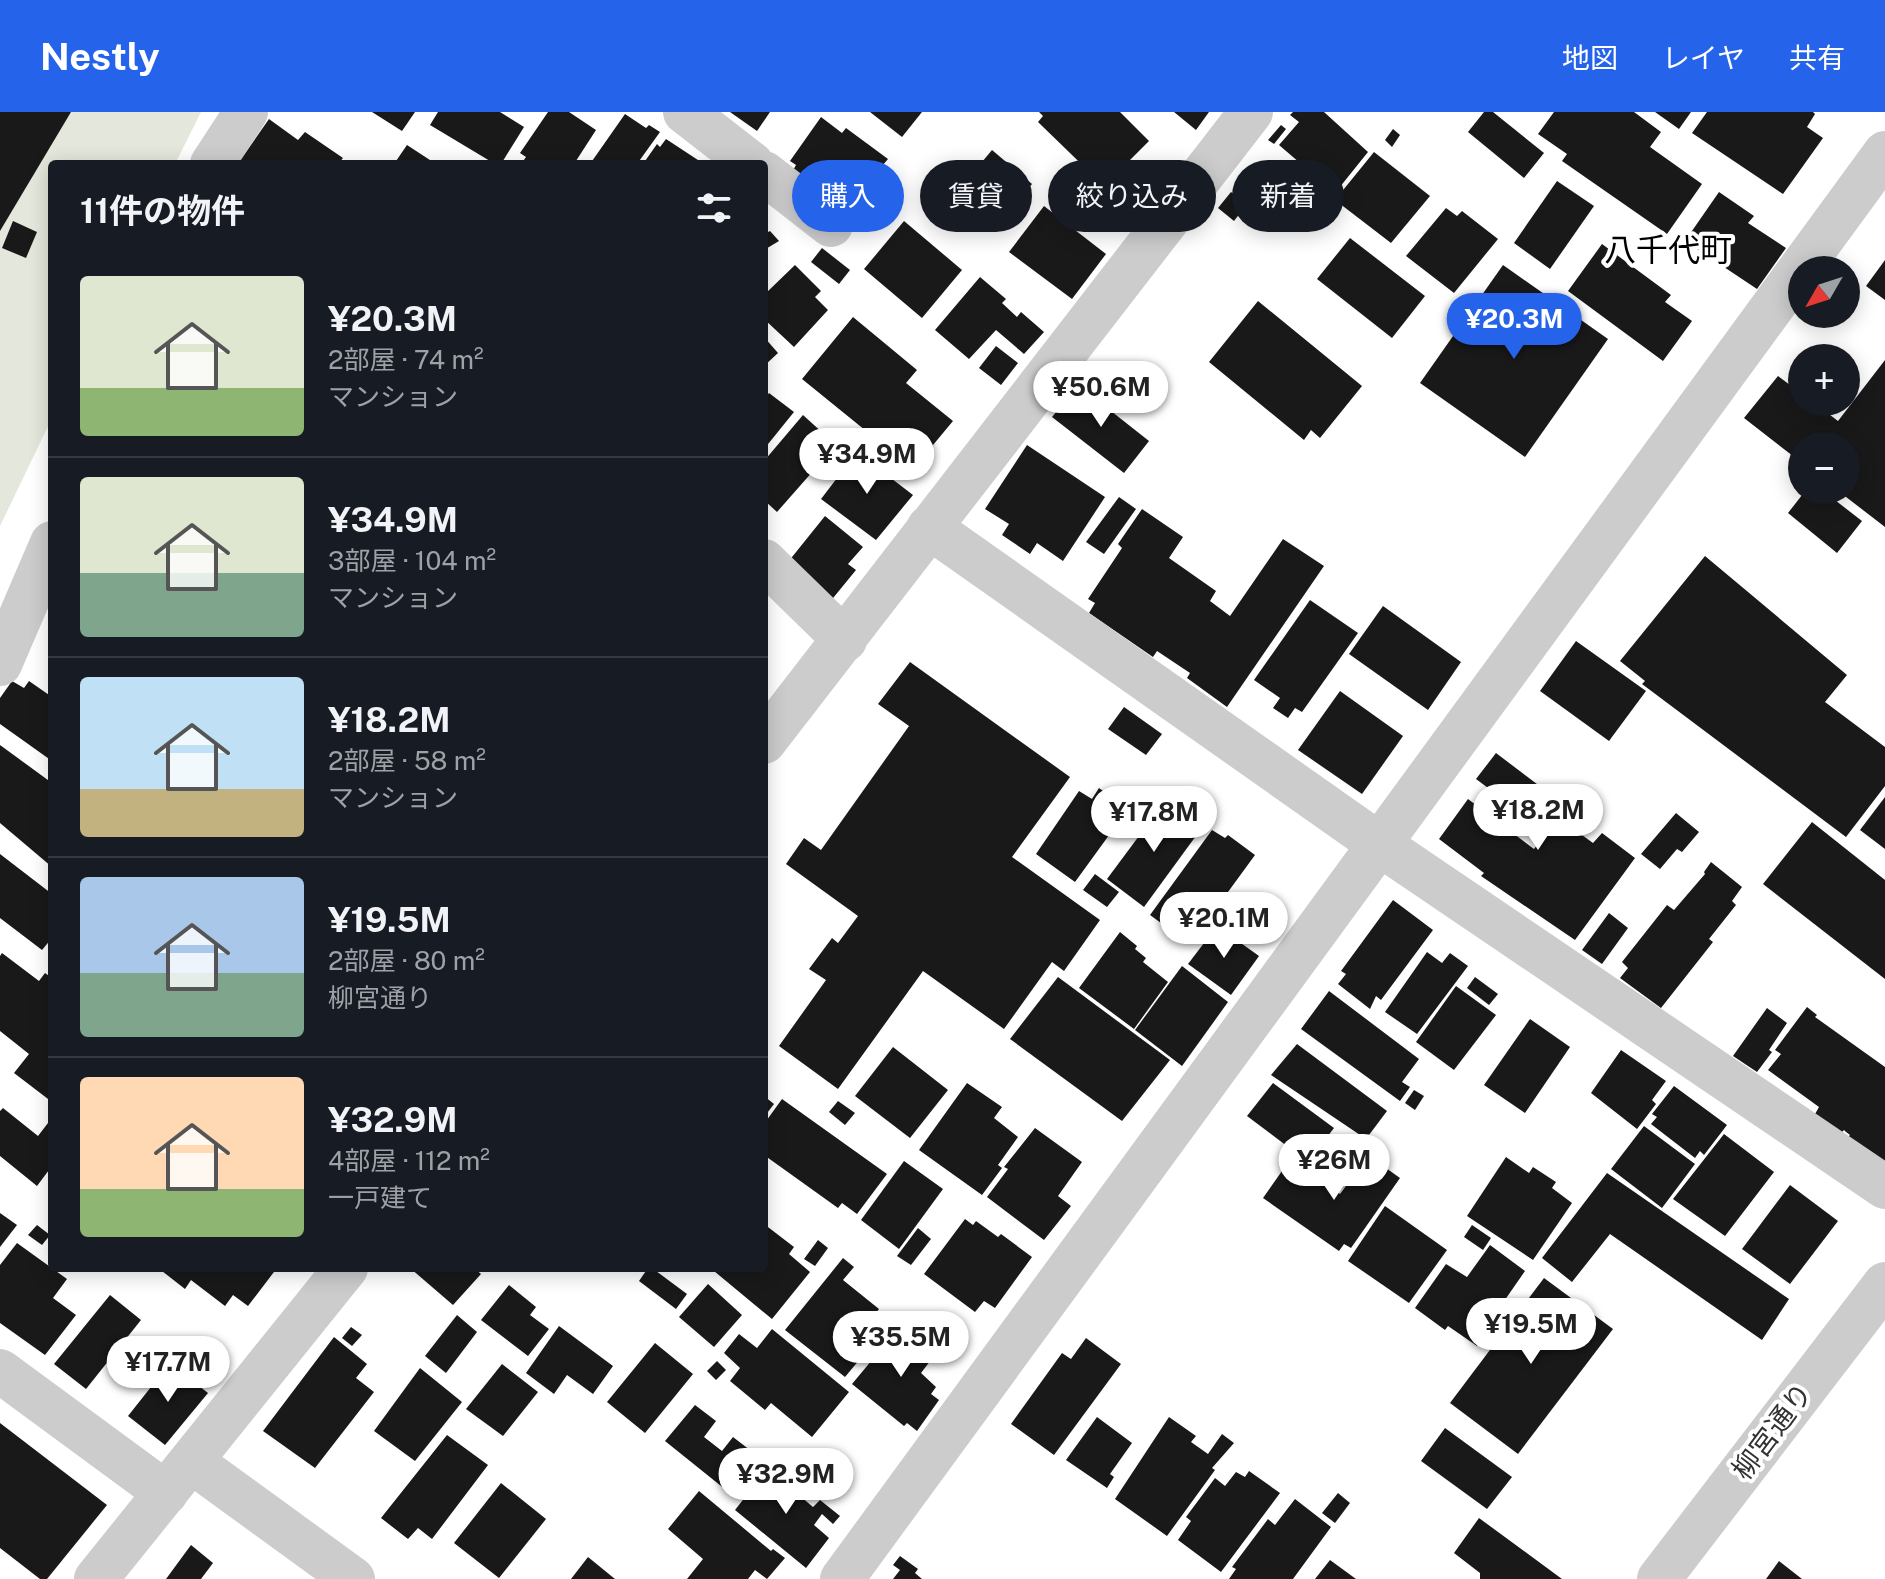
<!DOCTYPE html>
<html lang="ja">
<meta charset="utf-8">
<style>
:root{--surface:#171b24;--page:#242831;--text:#f1f3f6;--muted:#9ea1a6;--line:#363941;--accent:#2563eb}
body{margin:0;font-family:"Public Sans","Noto Sans JP",sans-serif;background:var(--page);color:var(--text);height:100vh;display:flex;flex-direction:column;font-size:30px;white-space:nowrap}
*{box-sizing:border-box;margin:0}
p{font-size:26px;color:var(--muted)}
.icon{flex:none;width:44px;height:44px;fill:none;stroke:currentColor;stroke-width:2;stroke-linecap:round;stroke-linejoin:round}
.map{position:relative;flex:1;overflow:hidden}
.panel{position:absolute;left:48px;top:48px;width:720px;height:1112px;display:flex;flex-direction:column;background:var(--surface);border-radius:8px;box-shadow:0 4px 20px #0003}
.panel>*{flex:none}
.guide{position:absolute;left:792px;top:48px;width:760px;height:72px;display:flex;gap:16px}
.needle{width:52px;rotate:231deg}
.tools{position:absolute;left:1788px;top:144px;display:grid;gap:16px}
.tools a{display:grid;place-items:center;width:72px;height:72px;border-radius:50%;background:var(--surface);box-shadow:0 4px 20px #0003;font-size:40px}
.price{position:absolute;translate:-50% -68px;padding:0 18px;border-radius:28px;background:#fff;color:#222;font-size:26px;line-height:52px;filter:drop-shadow(0 2px 4px #0008)}
.price::after{content:'';position:absolute;left:50%;top:48px;width:24px;height:18px;margin-left:-12px;background:inherit;clip-path:polygon(0 0,100% 0,50% 100%)}
.price.on{background:var(--accent);color:#fff}
ul{padding:0;list-style:none}
li{display:flex;align-items:center;gap:24px;height:200px;padding:0 32px}
li+li{border-top:2px solid var(--line)}
li span{display:grid;place-items:center;flex:none;width:224px;height:160px;border-radius:8px;color:#555}
li>.icon{margin-inline-start:auto}
span .icon{width:96px;height:96px;fill:#fffc;stroke-width:1}
li b{font-size:34px}
h2{display:flex;justify-content:space-between;align-items:center;height:96px;padding:0 32px;font-size:34px}
.pill{padding:0 28px;border-radius:36px;background:var(--surface);box-shadow:0 4px 20px #0003;font-size:28px;line-height:72px}
.pill.on{background:var(--accent);color:#fff}
header{display:flex;align-items:center;gap:48px;box-sizing:border-box;height:112px;padding:0 40px;background:var(--accent);color:#fff}
header strong{font-size:38px}
nav{display:flex;gap:44px;margin-inline-start:auto;font-size:28px}
.map>svg:first-child{display:block}
</style>
<header>
<strong>Nestly</strong>
<nav><a>地図</a><a>レイヤ</a><a>共有</a></nav>
</header>
<div class="map">
<svg width="1885" height="1467" viewBox="0 0 1885 1467">
<rect width="100%" height="100%" fill="#fff"/>
<polygon fill="#e4e7dc" points="0,0 201,0 175,52 52,52 52,306 0,414"/>
<g fill="#191919">
<polygon points="0,0 71,0 0,119"/>
<polygon points="372,0 415,0 402,19"/>
<polygon points="438,0 500,0 524,15 501,52 495,52 430,13"/>
<polygon points="548,0 569,0 596,18 574,52 521,52 526,45 520,41"/>
<polygon points="730,0 770,0 757,19"/>
<polygon points="870,0 922,0 902,25"/>
<polygon points="1039,0 1120,0 1149,29 1104,74 1038,10 1043,4"/>
<polygon points="1174,0 1209,0 1196,18"/>
<polygon points="1293,0 1324,0 1368,40 1335,81 1279,33 1299,10 1290,3"/>
<polygon points="1484,0 1493,0 1544,41 1524,66 1468,20"/>
<polygon points="1554,0 1634,0 1661,20 1650,35 1702,72 1667,122 1562,49 1567,42 1538,22"/>
<polygon points="1655,0 1691,0 1679,17"/>
<polygon points="1707,0 1813,0 1815,2 1807,15 1823,26 1783,82 1692,21"/>
<polygon points="625,2 646,16 649,13 660,20 637,52 590,52"/>
<polygon points="821,5 842,21 846,16 888,47 882,54 889,60 880,71 871,65 853,90 847,86 841,95 819,80 823,74 804,60 798,67 791,62 796,53 790,49"/>
<polygon points="269,7 298,28 305,20 343,46 338,52 241,52 239,50"/>
<polygon points="1281,13 1286,17 1274,32 1268,28"/>
<polygon points="1393,17 1400,23 1392,35 1385,28"/>
<polygon points="666,27 704,52 643,52 657,32 660,35"/>
<polygon points="407,33 436,52 394,52"/>
<polygon points="992,38 1032,72 992,120 952,86"/>
<polygon points="1374,40 1430,84 1391,131 1335,88"/>
<polygon points="1557,69 1594,94 1550,157 1514,131"/>
<polygon points="1231,80 1247,92 1234,109 1218,96"/>
<polygon points="1719,80 1754,104 1748,111 1786,136 1757,177 1685,129"/>
<polygon points="1044,94 1106,142 1072,187 1009,140"/>
<polygon points="1446,96 1457,104 1462,99 1498,127 1454,181 1406,144"/>
<polygon points="13,109 37,120 26,146 2,136"/>
<polygon points="904,109 962,158 922,206 864,157"/>
<polygon points="770,119 779,129 764,138 764,122"/>
<polygon points="1350,126 1425,184 1392,226 1317,167"/>
<polygon points="1602,132 1671,183 1665,190 1692,209 1663,249 1568,179"/>
<polygon points="822,136 850,158 839,172 811,150"/>
<polygon points="1885,148 1885,188 1866,174"/>
<polygon points="795,153 821,179 815,185 828,198 794,235 764,207 764,178 766,181"/>
<polygon points="1503,153 1608,227 1525,345 1420,271"/>
<polygon points="980,165 1006,187 1002,191 1017,205 1021,200 1044,220 1024,242 996,218 969,247 935,218"/>
<polygon points="1258,189 1362,274 1320,326 1311,318 1304,328 1209,250"/>
<polygon points="853,205 917,258 906,271 953,309 913,357 802,267"/>
<polygon points="764,225 778,241 764,254"/>
<polygon points="996,234 1018,251 1001,273 979,256"/>
<polygon points="1885,248 1885,415 1837,378 1846,378 1846,334 1802,334 1802,351 1744,306 1778,264 1802,282 1802,290 1813,290 1838,309"/>
<polygon points="1078,273 1149,329 1124,361 1052,305"/>
<polygon points="769,281 794,300 764,337 764,287"/>
<polygon points="803,303 836,333 777,400 764,388 764,349"/>
<polygon points="1027,333 1105,385 1063,449 1037,431 1030,442 1002,423 1009,412 985,397"/>
<polygon points="857,340 913,383 876,428 821,387"/>
<polygon points="1806,378 1822,378 1862,409 1837,441 1788,401"/>
<polygon points="1119,385 1136,397 1104,442 1086,430"/>
<polygon points="1142,397 1183,425 1169,446 1216,479 1210,489 1230,504 1283,427 1324,454 1227,595 1187,566 1190,561 1157,539 1153,545 1089,501 1095,491 1088,487 1122,436 1118,432"/>
<polygon points="825,404 863,435 848,452 856,458 829,491 784,455"/>
<polygon points="1705,444 1847,563 1825,590 1885,635 1885,674 1846,725 1642,572 1645,569 1620,549"/>
<polygon points="1310,488 1358,521 1302,600 1295,596 1288,606 1273,596 1280,586 1254,568"/>
<polygon points="1383,494 1461,550 1428,598 1349,542"/>
<polygon points="1576,529 1646,579 1609,629 1540,579"/>
<polygon points="910,550 1070,665 1012,745 1100,808 1064,859 1052,850 1004,917 923,859 838,977 779,934 826,868 809,857 832,826 838,831 858,804 786,752 804,726 821,738 909,614 878,592"/>
<polygon points="12,569 24,576 29,569 52,585 52,649 0,612 0,586"/>
<polygon points="1340,579 1403,624 1362,682 1298,638"/>
<polygon points="1124,595 1162,622 1146,643 1108,617"/>
<polygon points="0,633 52,671 52,755 0,711"/>
<polygon points="1496,641 1583,707 1575,718 1593,731 1602,721 1635,746 1575,828 1481,764 1484,761 1439,727 1468,687 1534,737 1547,720 1476,667"/>
<polygon points="1099,676 1128,697 1075,770 1036,742 1079,679 1092,687"/>
<polygon points="1885,685 1885,737 1860,718"/>
<polygon points="1165,689 1201,717 1144,795 1107,767"/>
<polygon points="1676,701 1699,720 1682,740 1677,737 1660,757 1641,742"/>
<polygon points="1812,710 1885,768 1885,867 1763,772"/>
<polygon points="1212,718 1225,726 1228,723 1255,743 1190,832 1150,803"/>
<polygon points="0,742 52,782 52,826 42,838 0,806"/>
<polygon points="1711,750 1742,775 1732,789 1736,793 1709,827 1713,830 1661,896 1620,866 1628,856 1622,850 1667,793 1674,798 1705,762 1704,760"/>
<polygon points="1095,762 1119,780 1107,795 1083,778"/>
<polygon points="1393,788 1433,818 1381,888 1376,884 1370,897 1338,872 1346,862 1341,859"/>
<polygon points="1609,801 1628,816 1602,852 1582,838"/>
<polygon points="1217,814 1259,844 1231,883 1188,852"/>
<polygon points="1120,820 1137,834 1135,837 1146,846 1143,850 1168,870 1134,917 1079,876"/>
<polygon points="1427,840 1442,851 1450,841 1468,854 1417,922 1385,900"/>
<polygon points="2,841 39,869 45,861 52,866 52,990 14,961 29,942 0,919 0,844"/>
<polygon points="1182,854 1228,890 1182,954 1135,918"/>
<polygon points="1058,865 1170,948 1122,1009 1010,927"/>
<polygon points="1475,865 1498,882 1489,893 1467,876"/>
<polygon points="1456,874 1496,903 1454,958 1416,930"/>
<polygon points="1329,879 1419,947 1402,970 1410,975 1400,989 1301,917"/>
<polygon points="1807,895 1817,903 1815,905 1885,955 1885,1051 1848,1025 1850,1023 1846,1020 1844,1018 1841,1021 1815,1002 1819,995 1768,958 1781,942 1775,938"/>
<polygon points="1767,896 1787,911 1769,938 1772,940 1757,960 1733,944"/>
<polygon points="1530,907 1570,935 1525,1001 1484,973"/>
<polygon points="1297,932 1387,999 1366,1027 1271,963"/>
<polygon points="893,935 948,978 910,1026 855,984"/>
<polygon points="1621,938 1666,969 1652,988 1656,992 1637,1017 1591,981"/>
<polygon points="967,971 1002,995 994,1006 1018,1025 998,1053 1002,1056 982,1083 919,1038"/>
<polygon points="1273,971 1334,1016 1308,1050 1247,1004"/>
<polygon points="1674,974 1727,1013 1704,1043 1700,1039 1695,1046 1651,1012 1657,1005 1652,1002"/>
<polygon points="1414,978 1424,984 1415,998 1405,991"/>
<polygon points="764,984 774,992 764,1005"/>
<polygon points="782,987 887,1062 857,1102 842,1091 838,1096 764,1043 764,1012"/>
<polygon points="838,989 855,1001 845,1013 829,1000"/>
<polygon points="3,996 38,1024 48,1011 52,1015 52,1054 37,1074 0,1044 0,999"/>
<polygon points="1644,1014 1695,1052 1662,1096 1611,1057"/>
<polygon points="1035,1016 1082,1050 1058,1084 1071,1094 1044,1128 987,1085 1008,1057 1004,1055"/>
<polygon points="1724,1022 1774,1060 1725,1124 1673,1087"/>
<polygon points="1363,1044 1366,1047 1369,1044 1400,1066 1351,1136 1344,1132 1339,1139 1263,1086 1282,1059 1296,1070 1305,1057 1340,1082 1352,1066 1348,1064"/>
<polygon points="1506,1045 1529,1061 1533,1055 1556,1070 1552,1076 1572,1091 1533,1148 1467,1104"/>
<polygon points="904,1049 943,1077 899,1137 861,1108"/>
<polygon points="1607,1061 1789,1187 1762,1228 1610,1122 1572,1170 1542,1146"/>
<polygon points="1790,1073 1838,1109 1790,1172 1742,1137"/>
<polygon points="1385,1094 1447,1138 1409,1191 1348,1149"/>
<polygon points="0,1101 17,1113 0,1135"/>
<polygon points="965,1107 973,1113 976,1109 998,1125 1001,1122 1032,1145 995,1196 984,1189 975,1200 924,1162"/>
<polygon points="764,1112 794,1135 789,1142 810,1160 772,1207 714,1159 716,1156 764,1156"/>
<polygon points="37,1113 50,1123 42,1133 28,1123"/>
<polygon points="1472,1113 1491,1126 1483,1138 1464,1125"/>
<polygon points="918,1116 931,1127 911,1153 897,1144"/>
<polygon points="818,1128 828,1136 815,1154 804,1147"/>
<polygon points="17,1131 67,1167 53,1186 76,1203 45,1243 0,1211 0,1153"/>
<polygon points="1490,1133 1525,1159 1500,1195 1504,1198 1477,1234 1448,1214 1445,1218 1415,1196 1446,1152 1467,1165"/>
<polygon points="843,1146 854,1155 843,1168 879,1197 867,1213 880,1223 845,1265 785,1218"/>
<polygon points="164,1156 277,1156 248,1194 233,1183 225,1194 191,1168 185,1177 162,1159"/>
<polygon points="410,1156 474,1156 481,1162 453,1193"/>
<polygon points="648,1156 652,1156 687,1182 676,1197 639,1169"/>
<polygon points="1544,1166 1613,1217 1518,1342 1450,1291"/>
<polygon points="708,1172 742,1203 714,1235 679,1205"/>
<polygon points="509,1173 536,1195 530,1203 549,1217 528,1244 481,1208"/>
<polygon points="110,1183 141,1208 86,1277 54,1252"/>
<polygon points="457,1203 477,1220 446,1261 425,1244"/>
<polygon points="902,1212 937,1240 921,1261 936,1275 931,1282 939,1288 917,1319 907,1311 904,1314 852,1272"/>
<polygon points="559,1214 613,1254 593,1282 567,1263 554,1282 526,1261"/>
<polygon points="351,1215 362,1223 352,1234 342,1226"/>
<polygon points="772,1217 849,1280 812,1325 771,1291 765,1298 730,1269 740,1256 724,1241 739,1222 757,1236"/>
<polygon points="334,1225 367,1252 356,1266 374,1280 315,1356 263,1319"/>
<polygon points="1086,1226 1121,1252 1054,1343 1011,1312 1062,1241 1071,1247"/>
<polygon points="655,1231 693,1262 645,1321 607,1290"/>
<polygon points="188,1234 220,1259 208,1275 176,1249"/>
<polygon points="717,1249 726,1258 716,1268 707,1259"/>
<polygon points="170,1251 208,1281 165,1333 128,1304"/>
<polygon points="502,1252 538,1280 503,1324 466,1297"/>
<polygon points="420,1256 462,1290 415,1349 374,1319"/>
<polygon points="695,1293 716,1309 704,1325 722,1339 733,1325 755,1342 726,1378 665,1329"/>
<polygon points="1097,1305 1132,1331 1110,1362 1114,1365 1107,1376 1066,1348"/>
<polygon points="1169,1305 1196,1324 1191,1330 1208,1342 1222,1322 1234,1331 1212,1356 1215,1358 1167,1424 1115,1387"/>
<polygon points="0,1311 107,1393 47,1467 40,1467 0,1436"/>
<polygon points="1445,1316 1512,1365 1487,1397 1421,1349"/>
<polygon points="447,1323 488,1353 432,1427 418,1416 408,1427 381,1406"/>
<polygon points="771,1352 803,1379 800,1384 813,1395 820,1388 840,1404 833,1412 822,1402 814,1413 829,1426 806,1456 735,1398"/>
<polygon points="1249,1359 1280,1381 1221,1460 1178,1428 1191,1409 1186,1405 1215,1366 1225,1374 1236,1360 1245,1365"/>
<polygon points="501,1371 546,1407 499,1466 454,1431"/>
<polygon points="699,1379 771,1439 773,1437 785,1446 767,1467 755,1458 748,1467 687,1467 703,1447 668,1417"/>
<polygon points="1338,1381 1350,1391 1335,1411 1322,1401"/>
<polygon points="1295,1387 1331,1415 1293,1467 1229,1467 1236,1457 1232,1455 1268,1407 1275,1413"/>
<polygon points="1479,1406 1562,1467 1480,1467 1480,1461 1454,1441"/>
<polygon points="191,1433 213,1451 201,1467 166,1467"/>
<polygon points="900,1444 918,1457 915,1461 922,1467 893,1467 900,1458 893,1453"/>
<polygon points="588,1445 615,1467 571,1467"/>
<polygon points="1330,1448 1356,1467 1315,1467"/>
<polygon points="1779,1449 1802,1467 1766,1467"/>
</g>
<g fill="none" stroke-linecap="round" stroke-linejoin="round">
<g stroke="#ccc" stroke-width="44">
<polyline points="685,0 752,52"/>
<polyline points="212,52 246,0"/>
<polyline points="764,61 831,113"/>
<polyline points="929,415 1379,732 1885,1075"/>
<polyline points="764,449 845,528"/>
<polyline points="0,552 52,431"/>
<polyline points="764,630 1251,0"/>
<polyline points="0,1259 166,1381"/>
<polyline points="192,1350 353,1467"/>
<polyline points="96,1467 346,1156"/>
<polyline points="842,1467 1885,41"/>
<polyline points="1659,1467 1885,1172"/>
</g>
</g>
<g text-anchor="middle" stroke-width="8" stroke-linejoin="round" paint-order="stroke">
<g font-size="28" fill="#323232" stroke="#fff">
<text transform="translate(1772 1319) rotate(-53)" y="10">柳宮通り</text>
</g>
<g font-size="32" fill="#000" stroke="#fff">
<text x="1668" y="149">八千代町</text>
</g>
</g>
</svg>
<div class="tools">
<a><svg class="needle" viewBox="-14 -14 28 28"><path d="M0-13l5 13h-10z" fill="#e53935"/><path d="M0 13l5-13h-10z" fill="#9ea1a6"/></svg></a>
<a>+</a>
<a>−</a>
</div>
<b class="price on" style="left:1514px;top:249px">¥20.3M</b>
<b class="price" style="left:1101px;top:317px">¥50.6M</b>
<b class="price" style="left:867px;top:384px">¥34.9M</b>
<b class="price" style="left:1538px;top:740px">¥18.2M</b>
<b class="price" style="left:1154px;top:742px">¥17.8M</b>
<b class="price" style="left:1224px;top:848px">¥20.1M</b>
<b class="price" style="left:1334px;top:1090px">¥26M</b>
<b class="price" style="left:1531px;top:1254px">¥19.5M</b>
<b class="price" style="left:901px;top:1267px">¥35.5M</b>
<b class="price" style="left:168px;top:1292px">¥17.7M</b>
<b class="price" style="left:786px;top:1404px">¥32.9M</b>
<div class="guide">
<a class="pill on">購入</a>
<a class="pill">賃貸</a>
<a class="pill">絞り込み</a>
<a class="pill">新着</a>
</div>
<section class="panel">
<h2>11件の物件<svg class="icon" aria-label="filters" viewBox="0 0 24 24"><path d="M4 7h16M4 17h16"/><circle cx="9" cy="7" r="2"/><circle cx="15" cy="17" r="2"/></svg></h2>
<ul>
<li><span style="background:linear-gradient(#dfe7d0 70%,#8fb573 0)"><svg class="icon" aria-label="home" viewBox="0 0 24 24"><path d="M3 11l9-7 9 7M6 9v11h12V9"/></svg></span><div><b>¥20.3M</b><p>2部屋 · 74 m²</p><p>マンション</p></div></li>
<li><span style="background:linear-gradient(#dfe7d0 60%,#7fa58c 0)"><svg class="icon" aria-label="home" viewBox="0 0 24 24"><path d="M3 11l9-7 9 7M6 9v11h12V9"/></svg></span><div><b>¥34.9M</b><p>3部屋 · 104 m²</p><p>マンション</p></div></li>
<li><span style="background:linear-gradient(#bfe0f5 70%,#c2b280 0)"><svg class="icon" aria-label="home" viewBox="0 0 24 24"><path d="M3 11l9-7 9 7M6 9v11h12V9"/></svg></span><div><b>¥18.2M</b><p>2部屋 · 58 m²</p><p>マンション</p></div></li>
<li><span style="background:linear-gradient(#a9c7e8 60%,#7fa58c 0)"><svg class="icon" aria-label="home" viewBox="0 0 24 24"><path d="M3 11l9-7 9 7M6 9v11h12V9"/></svg></span><div><b>¥19.5M</b><p>2部屋 · 80 m²</p><p>柳宮通り</p></div></li>
<li><span style="background:linear-gradient(#ffd9b3 70%,#8fb573 0)"><svg class="icon" aria-label="home" viewBox="0 0 24 24"><path d="M3 11l9-7 9 7M6 9v11h12V9"/></svg></span><div><b>¥32.9M</b><p>4部屋 · 112 m²</p><p>一戸建て</p></div></li>
</ul>
</section>
</div>
